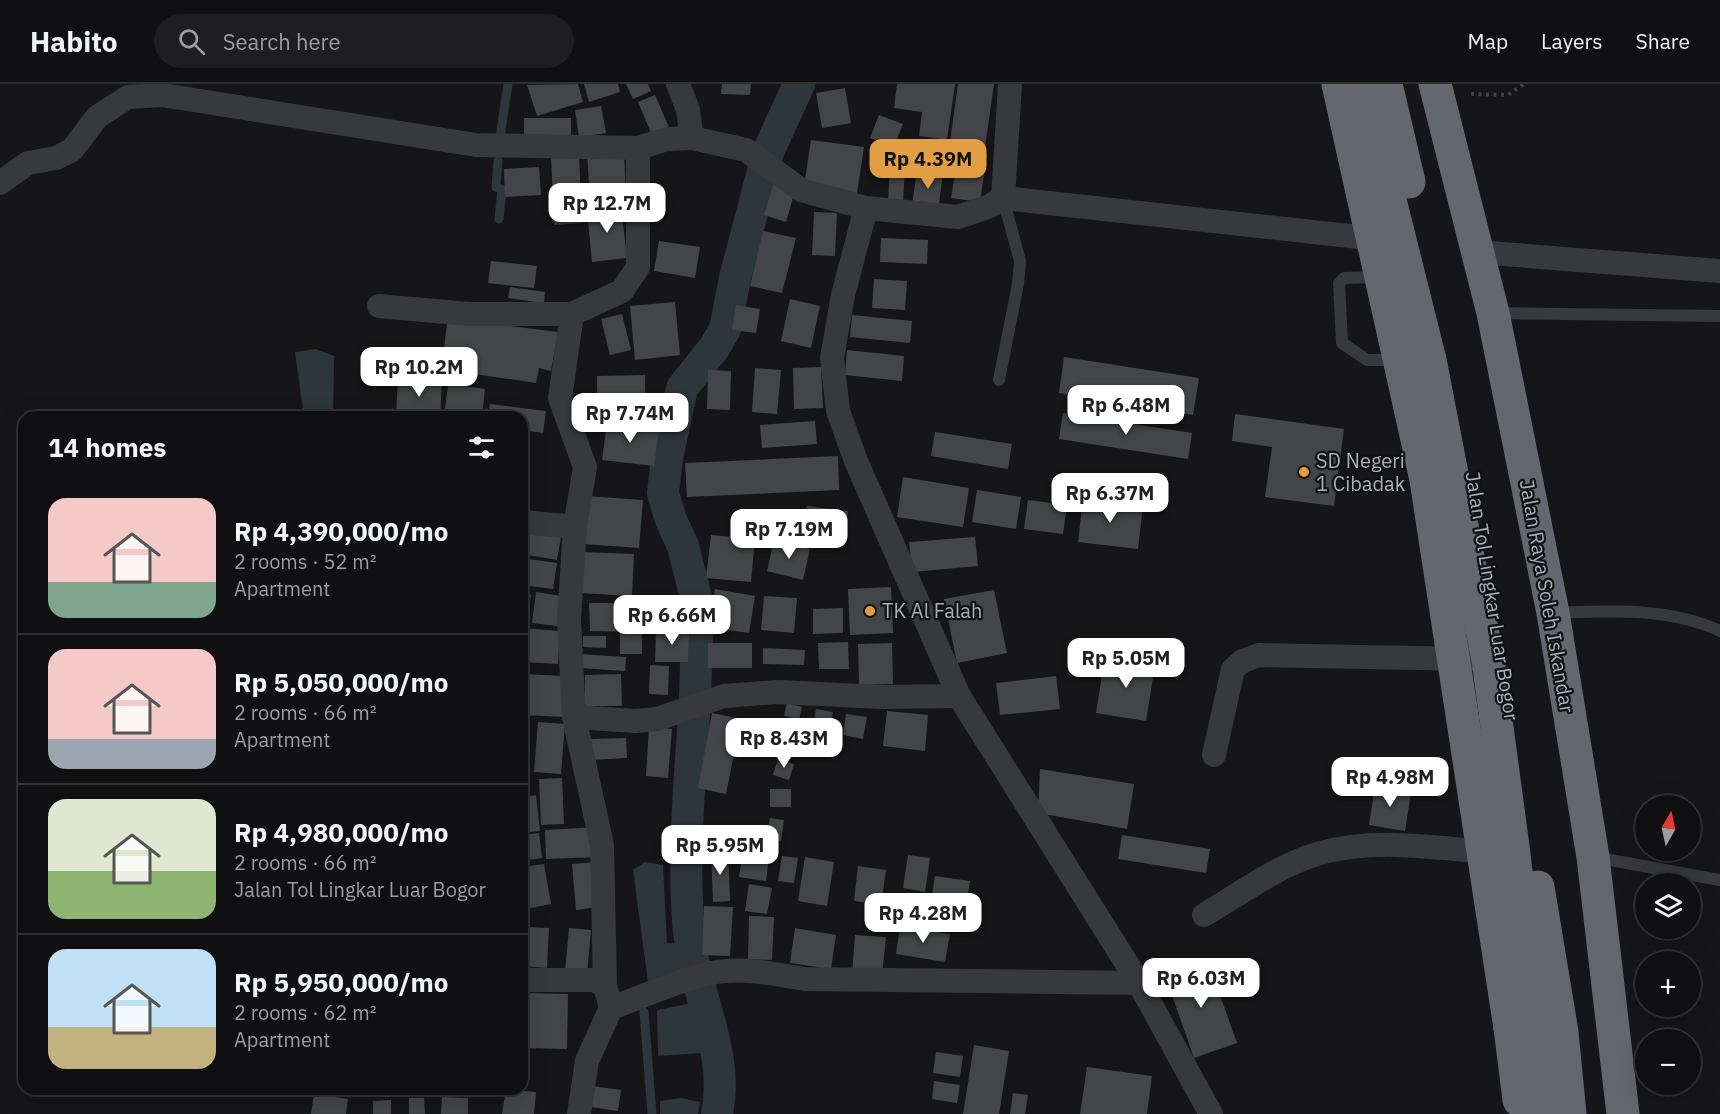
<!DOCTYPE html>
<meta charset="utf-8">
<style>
:root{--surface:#101012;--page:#1e1e20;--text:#f1f3f6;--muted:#9c9d9f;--line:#303032;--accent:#e39d43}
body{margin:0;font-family:"IBM Plex Sans",sans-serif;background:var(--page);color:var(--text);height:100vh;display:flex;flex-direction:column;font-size:22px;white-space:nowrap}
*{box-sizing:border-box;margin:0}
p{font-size:20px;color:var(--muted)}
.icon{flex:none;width:33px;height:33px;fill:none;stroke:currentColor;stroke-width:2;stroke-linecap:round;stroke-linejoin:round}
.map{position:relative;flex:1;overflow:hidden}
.drawer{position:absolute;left:18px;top:327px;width:510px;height:684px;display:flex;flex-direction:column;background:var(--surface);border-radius:18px;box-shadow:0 6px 24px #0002,0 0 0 2px var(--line)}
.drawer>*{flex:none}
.needle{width:39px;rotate:9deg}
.tools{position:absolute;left:1635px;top:711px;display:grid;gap:12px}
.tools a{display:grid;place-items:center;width:66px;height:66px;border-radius:50%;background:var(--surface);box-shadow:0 6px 24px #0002,0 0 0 2px var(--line);font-size:30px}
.price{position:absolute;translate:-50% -51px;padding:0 14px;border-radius:12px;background:#fff;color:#222;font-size:20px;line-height:39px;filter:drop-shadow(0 2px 3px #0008)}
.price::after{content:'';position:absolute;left:50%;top:36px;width:18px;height:14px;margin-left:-9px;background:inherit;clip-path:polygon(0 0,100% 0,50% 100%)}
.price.on{background:var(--accent);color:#111}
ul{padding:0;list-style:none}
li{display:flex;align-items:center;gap:18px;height:150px;padding:0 30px}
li+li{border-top:2px solid var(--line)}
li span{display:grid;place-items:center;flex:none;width:168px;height:120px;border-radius:18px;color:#555}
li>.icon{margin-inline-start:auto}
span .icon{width:72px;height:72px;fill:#fffc;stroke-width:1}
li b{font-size:26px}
h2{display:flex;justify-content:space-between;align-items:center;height:72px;padding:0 30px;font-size:26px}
header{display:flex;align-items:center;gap:36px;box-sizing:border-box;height:84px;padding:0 30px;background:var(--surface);border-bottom:2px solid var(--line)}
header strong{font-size:28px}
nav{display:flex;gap:33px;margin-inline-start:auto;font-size:21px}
.search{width:420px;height:54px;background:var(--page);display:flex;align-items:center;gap:15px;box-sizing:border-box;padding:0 21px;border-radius:33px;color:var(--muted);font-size:22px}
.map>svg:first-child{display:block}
</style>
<header>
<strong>Habito</strong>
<div class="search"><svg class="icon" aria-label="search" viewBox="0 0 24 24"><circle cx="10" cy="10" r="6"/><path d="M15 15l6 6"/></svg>Search here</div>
<nav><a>Map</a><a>Layers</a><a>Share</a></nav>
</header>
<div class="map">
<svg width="1720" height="1030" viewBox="0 0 1720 1030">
<rect width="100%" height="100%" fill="#161618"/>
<g fill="#2d363b">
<polygon points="316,265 334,272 333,333 304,333 295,268"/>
<polygon points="645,778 663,781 667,859 681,860 688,904 650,913 633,786"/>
<polygon points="693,919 702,969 658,972 657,926"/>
<polygon points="681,1014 700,1018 698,1030 660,1030 660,1017"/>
</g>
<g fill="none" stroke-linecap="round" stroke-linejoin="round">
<g stroke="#2d363b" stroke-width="9">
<polyline points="499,60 508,0"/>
<polyline points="498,77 496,103 502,105 499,135"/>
<polyline points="644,928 652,1030"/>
</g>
<g stroke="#2d363b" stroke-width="32">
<polyline points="695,612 698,521 683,462 671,436 663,409 667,374 682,304 714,264 725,245 735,194 768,68 799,0"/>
<path d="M694 632C689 705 681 793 691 865 700 919 729 974 717 1030"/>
</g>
</g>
<g fill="#434548">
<polygon points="578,0 583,18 537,32 527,1"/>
<polygon points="584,0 618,0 620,8 589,18"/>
<polygon points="626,0 648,0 651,7 633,15"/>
<polygon points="722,0 751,0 750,11 721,10"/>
<polygon points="897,0 955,0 947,56 919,52 922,28 894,24"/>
<polygon points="958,0 994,0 985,63 950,58"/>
<polygon points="845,4 851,39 822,44 816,9"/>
<polygon points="655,11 672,50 655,58 638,18"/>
<polygon points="601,22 606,49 579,53 575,26"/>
<polygon points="879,31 903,40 894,63 870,54"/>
<rect x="524" y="34" width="47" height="24"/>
<polygon points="811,56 864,63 857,109 804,102"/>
<polygon points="914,57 947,61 944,85 911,81"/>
<polygon points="959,66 987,70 980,118 951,114"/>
<polygon points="624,67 626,113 590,115 587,69"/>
<polygon points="579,70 582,139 554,141 551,71"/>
<polygon points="890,80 905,81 903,119 888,118"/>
<polygon points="539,83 541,111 505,113 504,85"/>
<polygon points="917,86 943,90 938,126 912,122"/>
<polygon points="773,101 795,107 786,138 764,131"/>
<polygon points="621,122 627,174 592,178 587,126"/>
<polygon points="814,128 837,129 835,172 812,171"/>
<polygon points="763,147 796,154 782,209 750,202"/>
<polygon points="881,154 928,156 927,180 880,178"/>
<polygon points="659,157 700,163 695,194 654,187"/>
<polygon points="491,177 537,182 534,204 488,199"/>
<polygon points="874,195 907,197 905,226 872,224"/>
<polygon points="510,203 545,208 544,219 508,214"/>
<polygon points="790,215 820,222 811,264 781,257"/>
<polygon points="675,218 680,271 635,276 630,222"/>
<polygon points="736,221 760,225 756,249 732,246"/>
<polygon points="622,230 631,266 610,271 601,235"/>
<polygon points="852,231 912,237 910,259 850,253"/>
<polygon points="448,234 558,248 551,287 539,284 536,299 441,285"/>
<polygon points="847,266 904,272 902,297 845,291"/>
<polygon points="1064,273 1199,294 1193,331 1059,309"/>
<polygon points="821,283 823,324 794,325 793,284"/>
<polygon points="755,284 781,286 777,330 752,328"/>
<polygon points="708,286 731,287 730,326 707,325"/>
<polygon points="645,291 645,335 597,335 597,292"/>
<polygon points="398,294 442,298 440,333 396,333"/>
<polygon points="448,300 485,305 482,333 444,333"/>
<polygon points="490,320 546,327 543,349 522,346 522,333 488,333"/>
<polygon points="1063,329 1192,349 1188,375 1059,355"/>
<polygon points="1235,330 1344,345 1334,422 1265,413 1272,363 1232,357"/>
<polygon points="815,337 817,360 762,364 760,341"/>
<polygon points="607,339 659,345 654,382 602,376"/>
<polygon points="935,348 1012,360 1008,385 931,372"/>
<polygon points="838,372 839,406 687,413 685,379"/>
<polygon points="903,393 969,404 963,443 897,433"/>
<polygon points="977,406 1021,413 1016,445 972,438"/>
<polygon points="586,412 643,416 639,464 582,460"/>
<polygon points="1083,415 1143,422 1138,465 1078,458"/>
<polygon points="1028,416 1067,421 1063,450 1024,445"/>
<polygon points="807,422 848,427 845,454 804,449"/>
<polygon points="522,447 561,453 557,476 522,470"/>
<polygon points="711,451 755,455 751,498 706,494"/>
<polygon points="975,453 978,482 912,488 909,458"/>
<polygon points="774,457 810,465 803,496 767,487"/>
<polygon points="581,468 634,470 632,512 579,509"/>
<polygon points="522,474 557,479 553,505 522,501"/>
<polygon points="891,503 893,549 850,551 848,505"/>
<polygon points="715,505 755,512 749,549 709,543"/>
<polygon points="994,506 1007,569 957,579 944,515"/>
<polygon points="536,508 561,512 557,542 532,539"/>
<polygon points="522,509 531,511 527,538 522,538"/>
<polygon points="764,512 797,514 794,549 761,546"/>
<polygon points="589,519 640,519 640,548 590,547"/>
<polygon points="843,524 843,549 813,550 813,525"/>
<polygon points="522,544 560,547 558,580 522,578"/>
<polygon points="656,545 689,546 688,578 655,578"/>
<rect x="620" y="549" width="22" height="21"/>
<polygon points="583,552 606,552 606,564 583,563"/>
<polygon points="848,558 849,585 819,585 818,559"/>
<rect x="708" y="559" width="44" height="25"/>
<polygon points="892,559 893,600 859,601 858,560"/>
<polygon points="763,564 805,566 804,581 763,580"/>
<polygon points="580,570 626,573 625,587 579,584"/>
<polygon points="1105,573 1155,581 1146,637 1096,629"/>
<polygon points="650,581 669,582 668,611 649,610"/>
<polygon points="522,590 566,592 564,633 522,631"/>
<polygon points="621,590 622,622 585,622 585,591"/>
<polygon points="1056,592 1060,625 1000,631 996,599"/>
<polygon points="787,619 802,623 799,636 784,632"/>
<polygon points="816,625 833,628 828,655 811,652"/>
<polygon points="887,627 928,631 925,667 883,662"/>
<polygon points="712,629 741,635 726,710 698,704"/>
<polygon points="846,630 867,633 863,655 843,651"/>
<polygon points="538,638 565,640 561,690 534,688"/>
<polygon points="649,643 672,645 668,694 646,692"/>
<polygon points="780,645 800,647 798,666 777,664"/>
<polygon points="626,654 627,674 590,676 590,655"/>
<polygon points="778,675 794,680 789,696 773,691"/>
<polygon points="1040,685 1134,700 1127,745 1038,729"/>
<polygon points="562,694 564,740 541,741 539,695"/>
<polygon points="1375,702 1411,708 1405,747 1369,741"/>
<rect x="770" y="705" width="21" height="18"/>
<polygon points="536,711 540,747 522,749 522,713"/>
<polygon points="770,734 784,736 781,757 766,755"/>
<polygon points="598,743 600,773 546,775 545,746"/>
<polygon points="539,749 542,774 522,777 522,751"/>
<polygon points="1122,751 1210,765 1206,789 1118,775"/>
<polygon points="711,766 728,766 730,817 713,818"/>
<polygon points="743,768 769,773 766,797 739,793"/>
<polygon points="908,771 930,774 925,808 903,804"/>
<polygon points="782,772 798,774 794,799 778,797"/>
<polygon points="805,773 834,778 827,822 798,817"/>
<polygon points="596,778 599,823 576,826 572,780"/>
<polygon points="544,780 551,820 525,825 522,783"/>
<polygon points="858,782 886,786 881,821 854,817"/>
<polygon points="935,792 970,797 964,836 929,831"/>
<polygon points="749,800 772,804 767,830 745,827"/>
<polygon points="704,822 733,823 730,872 702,871"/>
<polygon points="749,832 774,833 772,876 748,875"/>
<polygon points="900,842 950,850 945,878 896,870"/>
<polygon points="526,843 549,844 547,884 524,882"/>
<polygon points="569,844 591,846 587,890 565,888"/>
<polygon points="795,844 836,851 831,885 790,879"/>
<polygon points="855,851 886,853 882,892 852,890"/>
<polygon points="1208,877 1237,959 1194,974 1165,891"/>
<polygon points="522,909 568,910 567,965 522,964"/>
<polygon points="974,961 1009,967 999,1030 963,1030"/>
<polygon points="936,968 963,972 960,993 933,989"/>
<polygon points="1087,983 1152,992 1147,1030 1080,1030"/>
<polygon points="934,997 960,1001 957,1019 932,1015"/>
<polygon points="592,1002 621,1006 618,1027 590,1023"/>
<polygon points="506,1005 536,1008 534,1030 502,1030"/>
<polygon points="1013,1009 1028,1011 1025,1030 1010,1030"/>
<polygon points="314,1010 348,1015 346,1030 311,1030"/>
<polygon points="442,1013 468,1014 468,1030 441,1030"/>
<polygon points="409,1014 424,1014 425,1030 409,1030"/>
<polygon points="391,1016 391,1030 373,1030 373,1017"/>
</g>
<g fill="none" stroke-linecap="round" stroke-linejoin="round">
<polyline stroke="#3e4044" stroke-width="4" stroke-dasharray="3 4.5" stroke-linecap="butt" points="1471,10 1508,11 1524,0"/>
<g stroke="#38393d" stroke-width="12">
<polyline points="1380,193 1344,194 1339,199 1342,259 1367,276 1399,276"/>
<polyline points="1494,229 1720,232"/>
<polyline points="999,296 1018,200 1020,177 1003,114"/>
<path d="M1554 529C1610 527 1668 523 1720 547"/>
<polyline points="1594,773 1720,796"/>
</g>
<g stroke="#38393d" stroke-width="24">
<polyline points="678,0 688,26 692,54"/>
<polyline points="0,99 28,79 56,74 72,66 97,33 128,13 162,11 476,61 638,64 667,55 692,54 746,66 801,106 866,124 958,133 988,123 1003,114 1386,156"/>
<polyline points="1003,114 1010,0"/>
<polyline points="866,124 843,211 832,274 838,327 856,377 959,612 1139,899 1211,1030"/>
<polyline points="1477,168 1720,187"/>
<polyline points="379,222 468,230 572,230 622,207 638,183 638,64"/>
<polyline points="572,230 560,314 585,383 575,443 569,536 574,633 602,761 605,902"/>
<polyline points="522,438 575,443"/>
<polyline points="574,633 635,637 657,635 724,612 779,608 882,613 959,612"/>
<polyline points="1214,671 1233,585 1243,577 1259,571 1470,575"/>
<path d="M1204 831C1240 810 1277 782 1317 770 1374 753 1439 764 1497 769"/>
<polyline points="522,896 594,896 605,902 611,924 587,977 579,1030"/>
<path d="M611 924C643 913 693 889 726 887 753 885 779 891 805 895L1139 899"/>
</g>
<g stroke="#64676d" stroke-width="33">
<polyline points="1361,0 1430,276 1488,576 1514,770 1543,1030"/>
<polyline points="1386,0 1409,98"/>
<polyline points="1435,0 1493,229 1553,529 1593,773 1623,1030"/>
<polyline points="1538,803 1562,948 1570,1030"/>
<polyline points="1510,944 1519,1016"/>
</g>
<polyline stroke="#64676d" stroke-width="33" points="1338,0 1426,396 1510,944"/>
</g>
<g fill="#e39d43" stroke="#111113" stroke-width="2">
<circle cx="1304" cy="388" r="6"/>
<circle cx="870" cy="527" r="6"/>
</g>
<g text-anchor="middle" stroke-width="4.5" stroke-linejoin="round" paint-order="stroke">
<g font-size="20" fill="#a9afb7" stroke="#111113" text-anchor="start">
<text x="1316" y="384">SD Negeri<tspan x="1316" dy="23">1 Cibadak</tspan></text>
<text x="882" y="534">TK Al Falah</text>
</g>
<g font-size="20" fill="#a9afb7" stroke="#111113">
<text transform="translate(1492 512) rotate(81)" y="7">Jalan Tol Lingkar Luar Bogor</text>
<text transform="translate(1547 512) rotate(80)" y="7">Jalan Raya Soleh Iskandar</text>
</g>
</g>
</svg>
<div class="tools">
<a><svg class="needle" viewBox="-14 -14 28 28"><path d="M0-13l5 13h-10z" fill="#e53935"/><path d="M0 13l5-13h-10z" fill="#9c9d9f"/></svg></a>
<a><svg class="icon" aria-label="layers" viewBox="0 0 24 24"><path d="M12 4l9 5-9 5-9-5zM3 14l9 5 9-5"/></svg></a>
<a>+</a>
<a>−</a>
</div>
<b class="price on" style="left:928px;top:106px">Rp 4.39M</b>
<b class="price" style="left:607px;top:150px">Rp 12.7M</b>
<b class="price" style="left:419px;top:314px">Rp 10.2M</b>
<b class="price" style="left:1126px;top:352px">Rp 6.48M</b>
<b class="price" style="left:630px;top:360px">Rp 7.74M</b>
<b class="price" style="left:1110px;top:440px">Rp 6.37M</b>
<b class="price" style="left:789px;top:476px">Rp 7.19M</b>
<b class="price" style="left:672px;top:562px">Rp 6.66M</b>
<b class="price" style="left:1126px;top:605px">Rp 5.05M</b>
<b class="price" style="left:784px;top:685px">Rp 8.43M</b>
<b class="price" style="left:1390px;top:724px">Rp 4.98M</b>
<b class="price" style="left:720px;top:792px">Rp 5.95M</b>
<b class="price" style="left:923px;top:860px">Rp 4.28M</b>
<b class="price" style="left:1201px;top:925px">Rp 6.03M</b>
<section class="drawer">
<h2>14 homes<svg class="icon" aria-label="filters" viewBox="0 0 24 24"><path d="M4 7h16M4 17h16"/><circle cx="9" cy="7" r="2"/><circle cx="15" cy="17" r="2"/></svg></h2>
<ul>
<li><span style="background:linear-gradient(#f6c9c9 70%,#7fa58c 0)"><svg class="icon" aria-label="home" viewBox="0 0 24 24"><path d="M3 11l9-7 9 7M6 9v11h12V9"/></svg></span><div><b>Rp 4,390,000/mo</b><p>2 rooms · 52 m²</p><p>Apartment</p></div></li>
<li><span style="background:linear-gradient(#f6c9c9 75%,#9aa5b1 0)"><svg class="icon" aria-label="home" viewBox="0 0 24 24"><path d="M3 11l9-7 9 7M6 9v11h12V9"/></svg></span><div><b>Rp 5,050,000/mo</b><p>2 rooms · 66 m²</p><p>Apartment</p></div></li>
<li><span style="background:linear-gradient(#dfe7d0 60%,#8fb573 0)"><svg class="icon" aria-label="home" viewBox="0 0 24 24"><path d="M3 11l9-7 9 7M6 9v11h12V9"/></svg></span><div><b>Rp 4,980,000/mo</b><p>2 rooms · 66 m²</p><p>Jalan Tol Lingkar Luar Bogor</p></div></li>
<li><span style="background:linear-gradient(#bfe0f5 65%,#c2b280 0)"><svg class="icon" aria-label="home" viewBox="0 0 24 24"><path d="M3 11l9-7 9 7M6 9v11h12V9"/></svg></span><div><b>Rp 5,950,000/mo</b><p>2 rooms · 62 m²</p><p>Apartment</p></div></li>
</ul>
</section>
</div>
